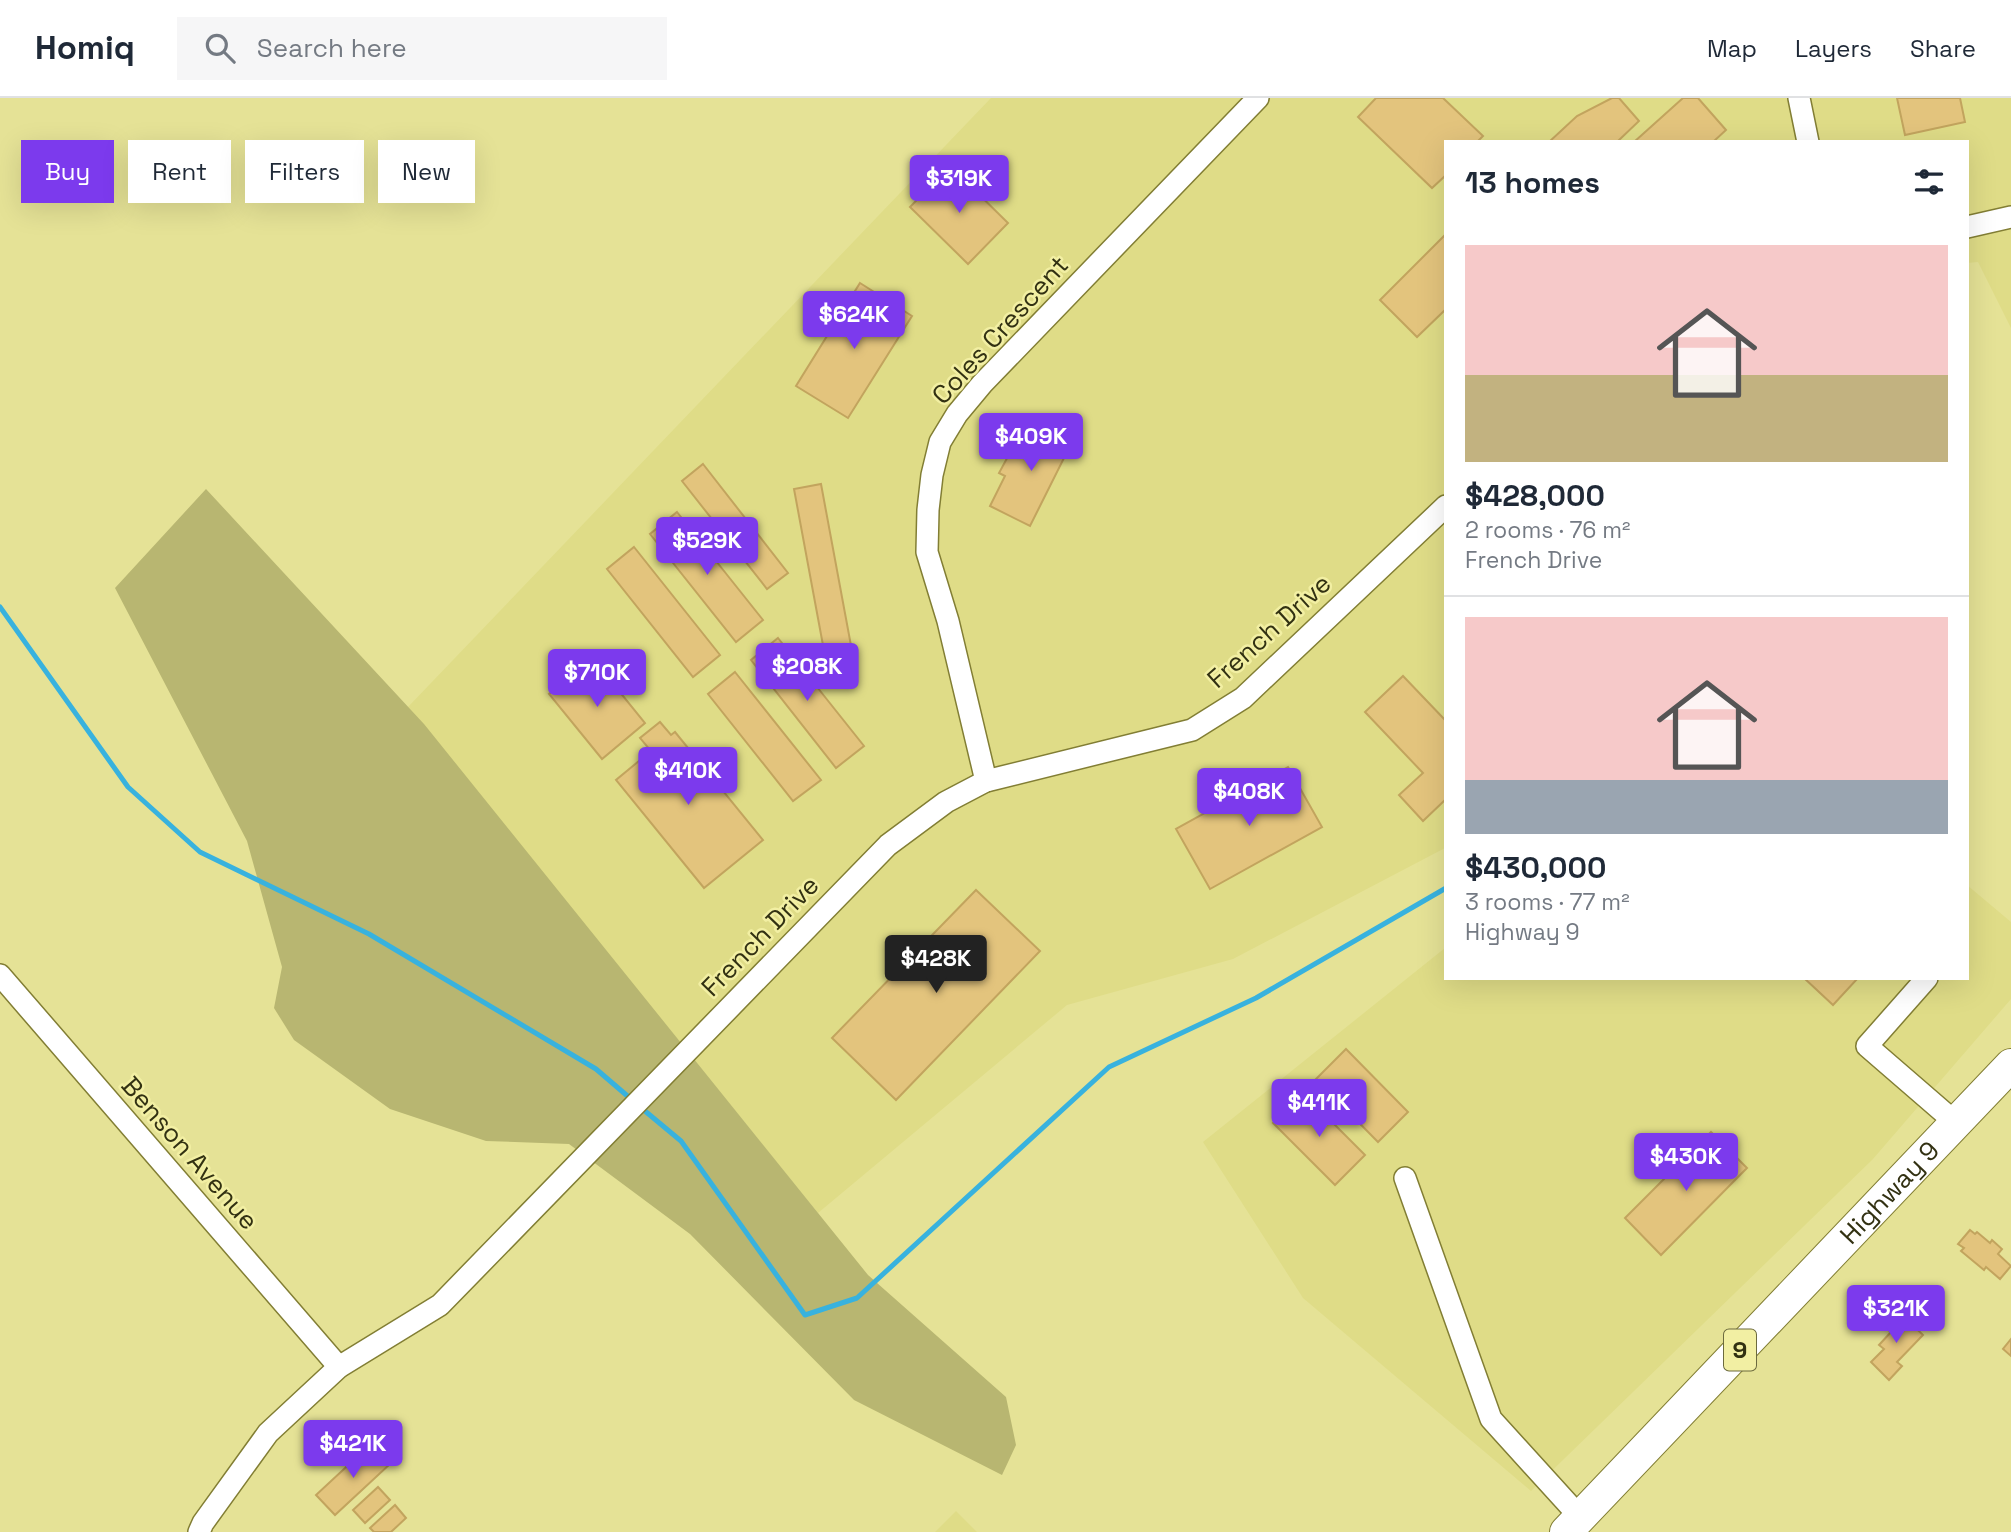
<!DOCTYPE html>
<meta charset="utf-8">
<style>
:root{--surface:#fff;--page:#f6f6f7;--text:#1f2937;--muted:#747a83;--line:#e0e1e3;--accent:#7c3aed}
body{margin:0;font-family:"Space Grotesk",sans-serif;background:var(--page);color:var(--text);height:100vh;display:flex;flex-direction:column;font-size:26px;white-space:nowrap}
*{box-sizing:border-box;margin:0}
p{font-size:23px;color:var(--muted)}
.icon{flex:none;width:38px;height:38px;fill:none;stroke:currentColor;stroke-width:2;stroke-linecap:round;stroke-linejoin:round}
.map{position:relative;flex:1;overflow:hidden}
.details{position:absolute;left:1444px;top:42px;width:525px;height:840px;display:flex;flex-direction:column;background:var(--surface);border-radius:0px;box-shadow:0 7px 28px #0002}
.details>*{flex:none}
.guide{position:absolute;left:21px;top:42px;width:665px;height:63px;display:flex;gap:14px}
.price{position:absolute;translate:-50% -60px;padding:0 16px;border-radius:7px;background:var(--accent);color:#fff;font-size:23px;line-height:46px;filter:drop-shadow(0 2px 4px #0008)}
.price::after{content:'';position:absolute;left:50%;top:42px;width:21px;height:16px;margin-left:-10px;background:inherit;clip-path:polygon(0 0,100% 0,50% 100%)}
.price.active{background:#222;color:#fff}
ul{padding:0;list-style:none}
li{display:grid;align-content:center;gap:14px;height:371px;padding:0 21px}
li+li{border-top:2px solid var(--line)}
li span{display:grid;place-items:center;height:217px;border-radius:0px;color:#555}
li>.icon{margin-inline-start:auto}
span .icon{width:126px;height:126px;fill:#fffc;stroke-width:1}
li b{font-size:30px}
h2{display:flex;justify-content:space-between;align-items:center;height:84px;padding:0 21px;font-size:30px}
.pill{padding:0 24px;border-radius:0px;background:var(--surface);box-shadow:0 7px 28px #0002;font-size:24px;line-height:63px}
.pill.active{background:var(--accent);color:#fff}
header{display:flex;align-items:center;gap:42px;box-sizing:border-box;height:98px;padding:0 35px;background:var(--surface);border-bottom:2px solid var(--line)}
header strong{font-size:33px}
nav{display:flex;gap:38px;margin-inline-start:auto;font-size:24px}
.search{width:490px;height:63px;background:var(--page);display:flex;align-items:center;gap:18px;box-sizing:border-box;padding:0 24px;border-radius:0px;color:var(--muted);font-size:26px}
.map>svg:first-child{display:block}
</style>
<header>
<strong>Homiq</strong>
<div class="search"><svg class="icon" aria-label="search" viewBox="0 0 24 24"><circle cx="10" cy="10" r="6"/><path d="M15 15l6 6"/></svg>Search here</div>
<nav><a>Map</a><a>Layers</a><a>Share</a></nav>
</header>
<div class="map">
<svg width="2011" height="1434" viewBox="0 0 2011 1434">
<rect width="100%" height="100%" fill="#e5e296"/>
<g fill="#dfdc87">
<polygon points="991,0 2011,0 2011,230 1978,164 1967,165 1967,44 1446,44 1445,750 1233,861 1067,907 818,1115 408,609"/>
<polygon points="1967,787 2011,824 2011,901 1873,1061 1531,1393 1303,1200 1203,1044 1445,850 1446,880 1967,880"/>
<polygon points="956,1413 977,1434 935,1434"/>
</g>
<polygon fill="#b8b671" points="206,391 424,626 868,1177 1006,1299 1016,1347 1002,1377 854,1302 690,1136 569,1046 486,1043 390,1011 294,942 274,910 282,869 247,743 115,490"/>
<g fill="none" stroke-linecap="round" stroke-linejoin="round">
<g stroke="#38b2de" stroke-width="5">
<polyline points="0,509 128,689 200,754 369,836 596,971 631,1001"/>
<polyline points="639,1008 681,1043 805,1217 857,1200 1109,969 1256,900 1446,790"/>
</g>
</g>
<g fill="#e3c47d" stroke="#c2a45e" stroke-width="2">
<polygon points="1376,0 1443,0 1483,38 1477,44 1446,44 1446,77 1432,90 1358,19"/>
<polygon points="1612,0 1619,0 1639,23 1617,44 1549,44 1577,18"/>
<polygon points="1683,0 1698,0 1726,32 1713,44 1634,44"/>
<polygon points="1897,0 1960,0 1965,24 1905,37"/>
<polygon points="950,68 1008,125 968,166 910,109"/>
<polygon points="1446,136 1446,211 1417,239 1380,202"/>
<polygon points="860,185 912,218 848,320 796,288"/>
<polygon points="1033,322 1073,342 1030,428 990,408 1005,378 999,375 1012,351 1017,353"/>
<polygon points="703,366 788,475 767,491 682,383"/>
<polygon points="821,386 852,553 825,558 794,391"/>
<polygon points="677,414 763,522 736,544 650,436"/>
<polygon points="634,449 720,557 693,579 607,471"/>
<polygon points="778,540 864,648 836,670 751,562"/>
<polygon points="593,561 645,625 602,661 549,596"/>
<polygon points="735,574 821,682 793,703 708,596"/>
<polygon points="1403,578 1446,623 1446,701 1423,723 1399,697 1423,675 1365,614"/>
<polygon points="660,624 671,637 675,634 763,742 704,790 616,682 651,653 640,640"/>
<polygon points="1288,669 1322,729 1210,791 1176,731"/>
<polygon points="976,792 1040,853 896,1002 832,940"/>
<polygon points="1804,880 1858,880 1833,907"/>
<polygon points="1346,951 1408,1014 1378,1044 1316,981"/>
<polygon points="1303,995 1365,1057 1335,1087 1273,1025"/>
<polygon points="1711,1034 1747,1070 1661,1157 1625,1120"/>
<polygon points="1970,1132 1975,1136 1977,1134 1990,1145 1992,1142 2002,1151 1998,1156 2011,1168 2000,1181 1986,1169 1984,1172 1961,1153 1964,1150 1958,1146"/>
<polygon points="1898,1213 1923,1237 1897,1264 1902,1268 1889,1282 1871,1264 1884,1251 1879,1247 1891,1234 1884,1228"/>
<polygon points="2011,1241 2011,1258 2003,1251"/>
<polygon points="371,1346 390,1366 335,1417 316,1397"/>
<polygon points="378,1389 390,1402 365,1425 353,1412"/>
<polygon points="395,1407 406,1420 391,1434 374,1434 370,1430"/>
</g>
<g fill="none" stroke-linecap="round" stroke-linejoin="round">
<defs>
<g id="minor">
<polyline points="1799,0 1808,44"/>
<polyline points="1967,129 2011,119"/>
<polyline points="986,683 948,523 927,454 928,412 932,377 940,344 957,316 982,286 1258,0"/>
<polyline points="0,877 339,1269"/>
<polyline points="1927,880 1867,948 1956,1025"/>
<polyline points="1405,1080 1491,1321 1580,1419"/>
<polyline points="199,1434 203,1425 268,1335 339,1269 440,1207 888,747 946,704 986,683 1192,632 1243,600 1446,408"/>
</g>
<g id="highway">
<path id="s1" d="M1566 1434 2011 967"/>
</g>
</defs>
<use href="#minor" stroke="#827e34" stroke-width="24"/>
<use href="#highway" stroke="#827e34" stroke-width="34"/>
<use href="#minor" stroke="#fff" stroke-width="21"/>
<use href="#highway" stroke="#fff" stroke-width="32"/>
</g>
<g text-anchor="middle" stroke-width="5" stroke-linejoin="round" paint-order="stroke">
<rect fill="#f2efa3" stroke="#6c6a3e" stroke-width="2" x="1724" y="1231.5" width="32" height="41" rx="5"/>
<g font-size="24" font-weight="bold" fill="#323112">
<text x="1740" y="1260">9</text>
</g>
<g font-size="26" fill="#323112" stroke="#f2efa3">
<text transform="translate(1000 232) rotate(-48)" y="9">Coles Crescent</text>
<text transform="translate(1269 533) rotate(-42)" y="9">French Drive</text>
<text transform="translate(760 838) rotate(-46)" y="9">French Drive</text>
<text transform="translate(190 1055) rotate(49)" y="9">Benson Avenue</text>
<text dy="9" stroke="none"><textPath href="#s1" startOffset="469">Highway 9</textPath></text>
</g>
</g>
</svg>
<b class="price" style="left:959px;top:117px">$319K</b>
<b class="price" style="left:854px;top:253px">$624K</b>
<b class="price" style="left:1031px;top:375px">$409K</b>
<b class="price" style="left:707px;top:479px">$529K</b>
<b class="price" style="left:807px;top:605px">$208K</b>
<b class="price" style="left:597px;top:611px">$710K</b>
<b class="price" style="left:688px;top:709px">$410K</b>
<b class="price" style="left:1249px;top:730px">$408K</b>
<b class="price active" style="left:936px;top:897px">$428K</b>
<b class="price" style="left:1319px;top:1041px">$411K</b>
<b class="price" style="left:1686px;top:1095px">$430K</b>
<b class="price" style="left:1896px;top:1247px">$321K</b>
<b class="price" style="left:353px;top:1382px">$421K</b>
<div class="guide">
<a class="pill active">Buy</a>
<a class="pill">Rent</a>
<a class="pill">Filters</a>
<a class="pill">New</a>
</div>
<section class="details">
<h2>13 homes<svg class="icon" aria-label="filters" viewBox="0 0 24 24"><path d="M4 7h16M4 17h16"/><circle cx="9" cy="7" r="2"/><circle cx="15" cy="17" r="2"/></svg></h2>
<ul>
<li><span style="background:linear-gradient(#f6c9c9 60%,#c2b280 0)"><svg class="icon" aria-label="home" viewBox="0 0 24 24"><path d="M3 11l9-7 9 7M6 9v11h12V9"/></svg></span><div><b>$428,000</b><p>2 rooms · 76 m²</p><p>French Drive</p></div></li>
<li><span style="background:linear-gradient(#f6c9c9 75%,#9aa5b1 0)"><svg class="icon" aria-label="home" viewBox="0 0 24 24"><path d="M3 11l9-7 9 7M6 9v11h12V9"/></svg></span><div><b>$430,000</b><p>3 rooms · 77 m²</p><p>Highway 9</p></div></li>
</ul>
</section>
</div>
